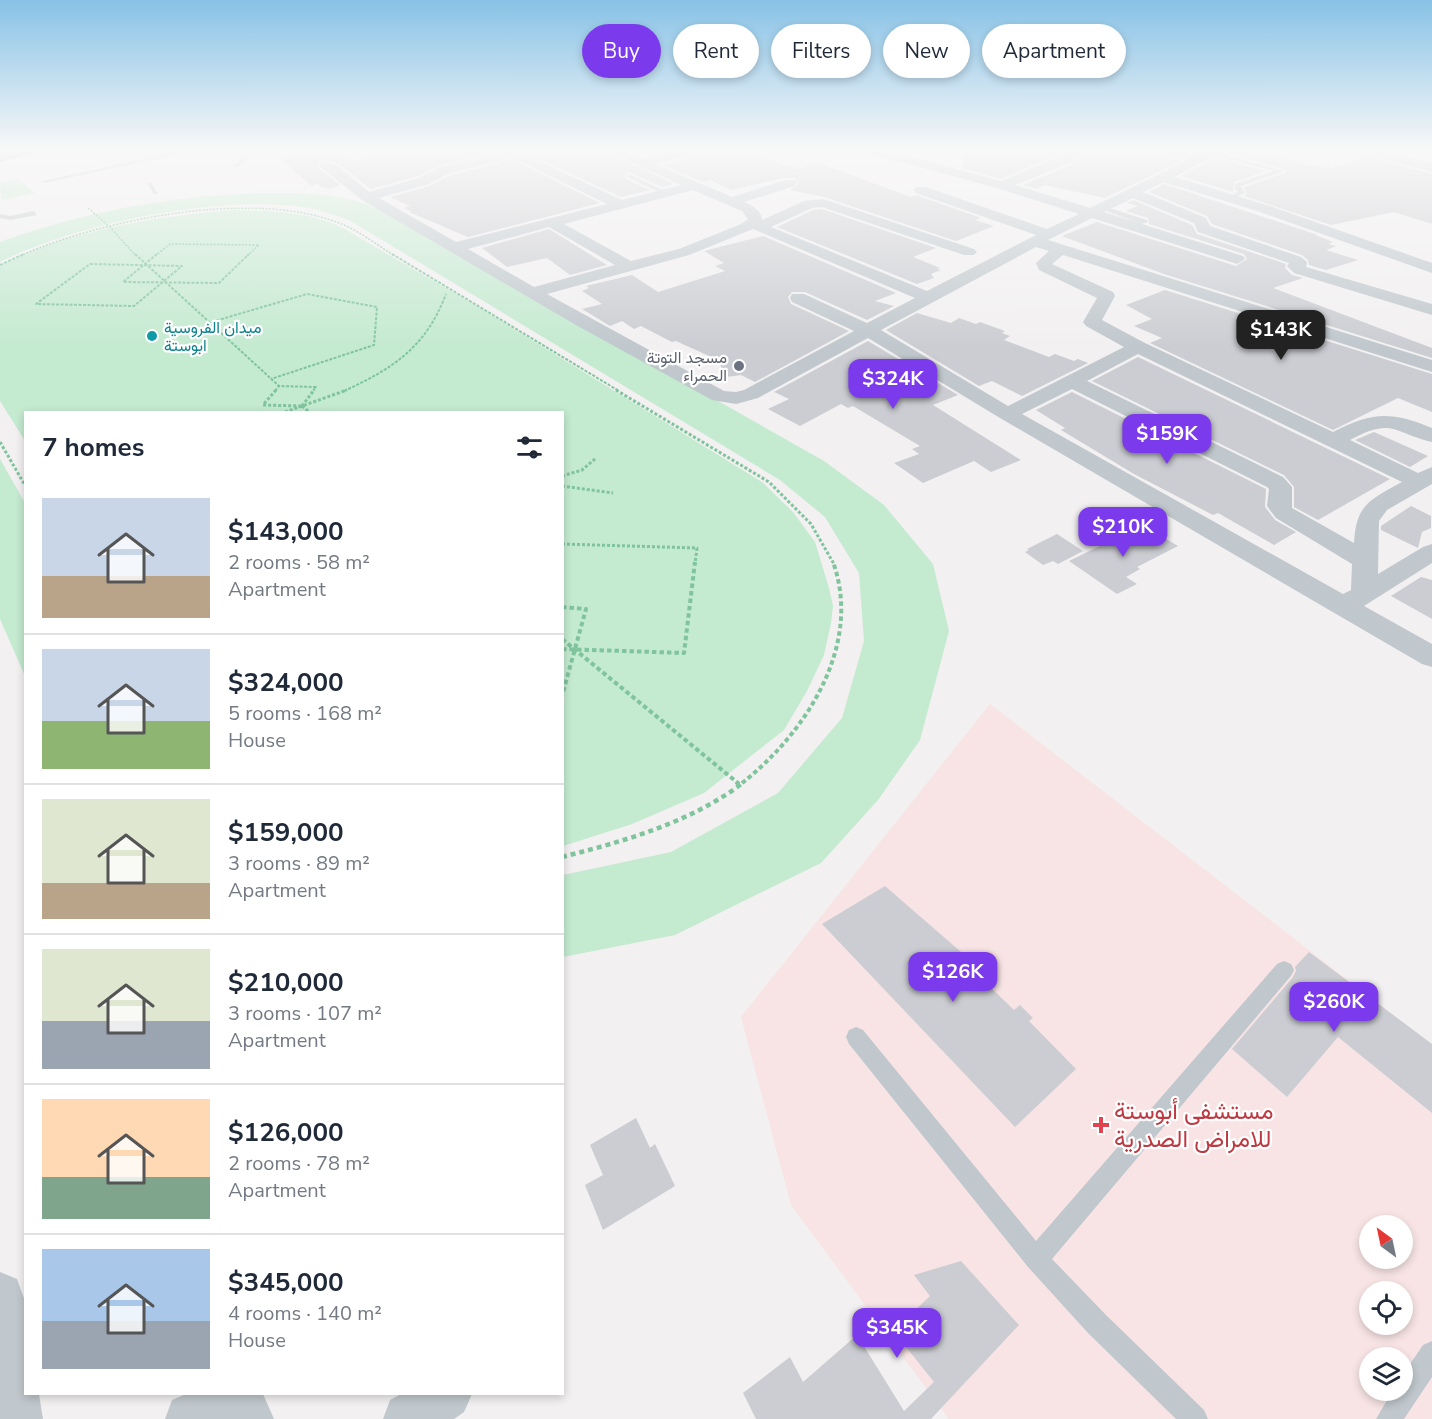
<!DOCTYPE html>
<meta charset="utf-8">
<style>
:root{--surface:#fff;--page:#f2f2f3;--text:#1f2937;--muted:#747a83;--line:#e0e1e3;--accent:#7c3aed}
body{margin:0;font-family:"Nunito Sans",Vazirmatn,sans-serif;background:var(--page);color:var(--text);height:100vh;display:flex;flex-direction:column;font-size:22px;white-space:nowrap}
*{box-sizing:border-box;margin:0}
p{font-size:20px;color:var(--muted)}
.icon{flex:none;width:33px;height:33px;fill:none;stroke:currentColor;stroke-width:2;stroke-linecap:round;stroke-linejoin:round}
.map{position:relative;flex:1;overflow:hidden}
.drawer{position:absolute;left:24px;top:411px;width:540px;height:984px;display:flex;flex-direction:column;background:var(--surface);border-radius:0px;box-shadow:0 3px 9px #0003}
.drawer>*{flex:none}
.top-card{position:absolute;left:582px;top:24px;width:570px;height:54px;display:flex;gap:12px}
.needle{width:39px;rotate:327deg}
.tools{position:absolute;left:1359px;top:1215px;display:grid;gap:12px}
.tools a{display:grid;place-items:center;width:54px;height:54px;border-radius:50%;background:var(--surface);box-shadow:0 3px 9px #0003;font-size:30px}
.price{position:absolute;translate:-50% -51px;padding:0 14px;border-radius:12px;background:var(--accent);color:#fff;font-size:20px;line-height:39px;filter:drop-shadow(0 2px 3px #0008)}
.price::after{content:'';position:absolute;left:50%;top:36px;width:18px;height:14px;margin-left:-9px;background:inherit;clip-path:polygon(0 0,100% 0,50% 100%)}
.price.active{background:#222;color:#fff}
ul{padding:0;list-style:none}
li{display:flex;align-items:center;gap:18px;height:150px;padding:0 18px}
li+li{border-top:2px solid var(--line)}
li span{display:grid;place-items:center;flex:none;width:168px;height:120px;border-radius:0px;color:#555}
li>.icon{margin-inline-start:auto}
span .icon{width:72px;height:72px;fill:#fffc;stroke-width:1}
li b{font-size:26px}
h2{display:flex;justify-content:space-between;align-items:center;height:72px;padding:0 18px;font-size:26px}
.pill{padding:0 21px;border-radius:27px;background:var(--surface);box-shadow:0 3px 9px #0003;font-size:21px;line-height:54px}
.pill.active{background:var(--accent);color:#fff}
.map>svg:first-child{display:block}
</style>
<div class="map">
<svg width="1432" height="1419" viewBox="0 0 1432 1419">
<rect width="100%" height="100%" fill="#f2f0f0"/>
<path fill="#f8e4e4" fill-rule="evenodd" d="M990 704 1432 1045V1419H949L791 1205 741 1017ZM1370 1226H1402V1258H1370ZM1370 1292H1402V1324H1370ZM1370 1358H1402V1390H1370Z"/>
<g fill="#c4ead0">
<polygon points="18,179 35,193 1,200 0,183"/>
<path d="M267 193C306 193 348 193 384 212L824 461 884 505 933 564 949 631 920 740 878 800 821 863 675 935 563 957V875L671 852 778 793 842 718 864 641 859 573 825 517 780 480 349 220C337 216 326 212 314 209 229 192 76 223 0 262V242C86 211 175 195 267 193Z"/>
<path d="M234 210C272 211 306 211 341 227L475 305 762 482 793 512 815 542 829 588 833 606 831 623 824 655 807 691 784 730 704 793 632 824 563 846 562 412H26L25 441 0 401V266C72 229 154 217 234 210Z"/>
<polygon points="0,459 25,503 25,676 0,619"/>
</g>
<g fill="#cbcdd2">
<polygon points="326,149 353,161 417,149 438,149 441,151 465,149 483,155 441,165 418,176 371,189 339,164 325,159 317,163 317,167 340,185 327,189 317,184 312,186 281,160"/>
<polygon points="544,149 601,149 674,184 663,187 628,172 625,176 626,179 650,190 621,197 533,156 540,154"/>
<polygon points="716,149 731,149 798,169 818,163 911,197 916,195 981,218 975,220 994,226 956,241 824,197 790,190 799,184 795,178 784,178 731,190 711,180 703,182 662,165 706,154"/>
<polygon points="965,149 1071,149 1001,179 962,168"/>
<polygon points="1094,149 1147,149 1151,154 1183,160 1105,198 1044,185 1037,189 1022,185 1071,165"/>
<polygon points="1228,149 1239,149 1328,169 1370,157 1432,174 1432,224 1394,212 1331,225 1244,196 1247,194 1244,187 1285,173 1286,170 1224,152"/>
<polygon points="1215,158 1266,171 1234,182 1233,192 1181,176"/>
<polygon points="513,160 600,203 468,237 409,212 411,211 404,208 410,206 390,197 430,186 451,175"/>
<polygon points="1164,184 1318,235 1315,235 1333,242 1328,244 1336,246 1326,250 1358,260 1326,270 1309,265 1308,260 1302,255 1212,224 1207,216 1149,192"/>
<polygon points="1133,200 1192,225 1197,234 1286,264 1285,268 1292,275 1303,278 1273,288 1432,348 1432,358 1164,274 1062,236 1097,222 1236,266 1247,259 1244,254 1149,224 1148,218 1126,211 1138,206 1127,203"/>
<polygon points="822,209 936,248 913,257 940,268 937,269 941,270 931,274 934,278 917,284 777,227 813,210"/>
<polygon points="549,229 607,265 570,275 547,258 507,267 482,248"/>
<polygon points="763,236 896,293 875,301 894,306 867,320 805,292 792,292 788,297 791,304 849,331 755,382 741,375 726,377 718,360 676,341 672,342 641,326 634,329 622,321 610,326 582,309 602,304 582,291 589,288 586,286 632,275 658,292 725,271 715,266 724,263 704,251"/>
<polygon points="1165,290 1432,374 1432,412 1398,398 1333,430 1150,343 1162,338 1134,326 1152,319 1126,305"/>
<polygon points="917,313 951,323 959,318 976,324 980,322 1005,331 1002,333 1010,336 1004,340 1049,357 1055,354 1074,361 1078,359 1088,363 1022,396 992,381 979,386 886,330"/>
<polygon points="868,341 958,395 933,405 1021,460 991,472 974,461 923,483 894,463 919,454 912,449 920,446 853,406 848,408 841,404 800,426 768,409 789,399 774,392"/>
<polygon points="1138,357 1390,479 1318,520 1294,507 1294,487 1284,475 1092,381"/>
<polygon points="1072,392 1266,489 1265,507 1275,520 1296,532 1274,545 1218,513 1213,515 1134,474 1061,430 1065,428 1036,410"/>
<polygon points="1374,432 1428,456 1410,467 1355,440"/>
<polygon points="1411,506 1431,516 1431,528 1422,532 1418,548 1381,530 1381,526"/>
<polygon points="1143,525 1178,546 1137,567 1140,569 1126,577 1137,584 1117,594 1069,561"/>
<polygon points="1057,534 1083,551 1058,564 1053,561 1043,565 1025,552 1029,550 1027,549"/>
<polygon points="1421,577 1432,580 1432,619 1391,596"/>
<polygon points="885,886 968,958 976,952 994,970 983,980 1014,1010 1020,1005 1033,1018 1029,1021 1076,1069 1015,1127 822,924"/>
<polygon points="1309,952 1432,1044 1432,1113 1338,1037 1287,1097 1232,1049 1293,977 1296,971 1295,967"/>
<polygon points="636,1118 650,1148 655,1144 675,1186 603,1230 585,1185 603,1175 590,1145"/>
<polygon points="961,1261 1019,1325 931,1419 756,1419 743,1393 790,1357 803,1382 857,1335 904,1411 934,1382 906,1347 918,1335 906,1319 930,1296 914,1275"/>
</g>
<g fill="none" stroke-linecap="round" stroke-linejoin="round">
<defs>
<polygon id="trunk" points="12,149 33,149 31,152 0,161 0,153"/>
</defs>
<use href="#trunk" stroke="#7991a5" stroke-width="2"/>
<g stroke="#80c49e" stroke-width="1.5" stroke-dasharray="2 1.5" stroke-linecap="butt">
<polyline points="88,208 110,227 136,256"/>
<path d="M20 256C103 219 253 189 339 223 358 230 377 245 395 256"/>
<polyline points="155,256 170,244 259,245 247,256"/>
</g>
<g stroke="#80c49e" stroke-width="2" stroke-dasharray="3 1.5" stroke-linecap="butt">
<polyline points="135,254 279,386"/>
<polyline points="157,254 123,282 219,283 249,254"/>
<polyline points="392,254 619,391"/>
<polygon points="90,264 182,266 134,306 36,304"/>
<polyline points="0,265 24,254"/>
<polyline points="208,323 307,294 377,307 374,345 271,379"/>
<polyline points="275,391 279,386 316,387 313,391"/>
<path d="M344 391C394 368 426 347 446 294"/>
</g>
<g stroke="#80c49e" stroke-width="3" stroke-dasharray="3 2" stroke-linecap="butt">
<polyline points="276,390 263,405 302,406"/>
<polyline points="616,390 769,482 811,524 834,564"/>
<polyline points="302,406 309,412"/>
<polyline points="302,406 314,390"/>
<polyline points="285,412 347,390"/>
<polyline points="0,442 26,487"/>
<polyline points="562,476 582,470 595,459"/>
<polyline points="562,486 613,493"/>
<polyline points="562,544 697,548 695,564"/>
</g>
<g stroke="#80c49e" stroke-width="4" stroke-dasharray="4.5 3" stroke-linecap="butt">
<polyline points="562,607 586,609 562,696"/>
<polyline points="562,639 738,783"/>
<polyline points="562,649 684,653 695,562"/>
<path d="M742 783C806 733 863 645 833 562"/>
</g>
<g stroke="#80c49e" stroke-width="4.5" stroke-dasharray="5 4" stroke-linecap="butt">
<polyline points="736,782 739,784"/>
<path d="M562 857C625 841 692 822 744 782"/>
</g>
<g fill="#c0c8cd" fill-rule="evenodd">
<polygon points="189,149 201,149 45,183 42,181"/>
<polygon points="250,149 257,149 238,167 234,167 234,165"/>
<polygon points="1210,152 1214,152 1284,171 1241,186 1245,193 1229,199 1229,197 1238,192 1235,189 1235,184 1274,171 1210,154"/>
<polygon points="629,174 667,192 668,193 663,194 627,177"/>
<polygon points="147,183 151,183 158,194 154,194"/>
<polygon points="1103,206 1147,220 1148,222 1141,224 1101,209"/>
<polygon points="34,211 37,215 10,220 0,218 0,214 10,216"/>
<polygon points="1284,961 1291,964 1294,970 1291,976 1052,1259 1106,1315 1204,1410 1208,1419 1176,1419 1088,1333 1028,1267 849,1044 846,1037 849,1030 856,1027 863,1030 1036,1241 1277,964"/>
<polygon points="1432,1341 1432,1377 1404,1419 1376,1419 1393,1390 1402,1390 1402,1376 1423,1345"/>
</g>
<g fill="#c0c8cd" fill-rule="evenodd">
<path d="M520 149H542L540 152 526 155 622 200 681 185 603 149H619L643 159 685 149H707L705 152 655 164 732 197 785 180H795L797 183 795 186 744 202C752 205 762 211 762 220L804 201 823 199 974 249 977 252 974 255H964L822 207 812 208 771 227 927 291 1036 235 916 193 914 190 916 187H926L1047 229 1079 214 997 188 863 152 861 149H881L1001 181 1077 149H1092L1070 163 1015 185 1090 208 1190 159 1151 152 1149 149H1175L1201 154 1210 149H1226L1175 177 1270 206 1432 263V273L1260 212 1164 182 1143 192 1206 218 1210 226 1301 257 1307 262 1306 267 1432 304V315L1294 273 1287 266 1289 263 1198 232 1194 223 1133 198 1104 212 1243 256 1245 259 1237 264 1231 262 1092 218 1048 240 1432 360V372L1063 255 1052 264 1113 292 1115 296 1102 320 1145 343 1333 432C1372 412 1391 411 1432 428V442C1392 432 1392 417 1350 440L1418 473 1432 467V484L1387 510 1379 521 1378 574 1423 547 1432 544V563L1364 606 1432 644V667L1422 664 1000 418 868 338 758 398 736 404 712 400 576 325 362 200 318 165 324 161 338 166 369 192 419 178 441 167ZM513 158 607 204 456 242 379 198 429 184 450 173ZM693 190 742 211 748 219 741 224 679 249 631 261 564 224ZM549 227 615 265 534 287 468 249ZM753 229 915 298 867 323 804 294H792L790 298 792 302 854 331 744 390 736 392 724 391 547 294 689 255ZM1036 247 1049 251 1036 263 1039 270 1097 298 1083 322 1086 326 1124 347 1008 406 881 330ZM1138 354 1402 482C1370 500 1356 504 1354 543L1292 508V487L1283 477 1087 381ZM1072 389 1267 487 1269 489 1267 506 1276 518 1352 564 1351 590 1343 594 1022 414Z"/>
<polygon points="1361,149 1376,149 1432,164 1432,172 1362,153"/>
<polygon points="0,1272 17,1279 26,1304 26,1394 39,1394 43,1419 0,1419"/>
<polygon points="186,1394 263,1394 274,1419 165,1419 172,1400"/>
<polygon points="401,1394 472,1394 464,1412 454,1419 383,1419 390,1400"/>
</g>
<use href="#trunk" fill="#a0b4c2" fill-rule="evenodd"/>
</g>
<linearGradient id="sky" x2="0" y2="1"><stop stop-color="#87c2e6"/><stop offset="0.43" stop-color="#f9f8f8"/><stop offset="1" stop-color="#f9f8f8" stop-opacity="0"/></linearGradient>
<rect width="1432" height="348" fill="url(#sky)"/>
<circle fill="#0f9aa8" stroke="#fff" stroke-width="2" cx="152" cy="336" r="6"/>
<circle fill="#6b7280" stroke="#fff" stroke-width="2" cx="739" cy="366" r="6"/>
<path fill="#e0444e" stroke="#fff" stroke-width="2" d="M1098 1116h6v6h6v6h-6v6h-6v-6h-6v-6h6z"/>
<g text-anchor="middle" stroke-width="4.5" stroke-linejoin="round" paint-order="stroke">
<g font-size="16" fill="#0d838f" stroke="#fff" text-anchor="start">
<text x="164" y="333">ميدان الفروسية<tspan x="164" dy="18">ابوستة</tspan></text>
</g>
<g font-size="16" fill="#5b616d" stroke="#fff" text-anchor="end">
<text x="727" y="363">مسجد التوتة<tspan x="727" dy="18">الحمراء</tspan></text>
</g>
<g font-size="24" fill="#be3a42" stroke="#fff" text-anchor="start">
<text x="1114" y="1119">مستشفى أبوستة<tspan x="1114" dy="28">للامراض الصدرية</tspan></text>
</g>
</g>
</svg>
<div class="tools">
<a><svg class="needle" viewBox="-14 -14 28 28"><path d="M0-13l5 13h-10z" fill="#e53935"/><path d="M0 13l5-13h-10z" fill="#747a83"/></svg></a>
<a><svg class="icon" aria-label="locate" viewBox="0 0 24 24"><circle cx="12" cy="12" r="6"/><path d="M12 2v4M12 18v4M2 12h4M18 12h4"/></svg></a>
<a><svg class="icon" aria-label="layers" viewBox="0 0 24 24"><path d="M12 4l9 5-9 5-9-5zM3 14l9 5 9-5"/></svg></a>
</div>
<b class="price active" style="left:1281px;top:361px">$143K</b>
<b class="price" style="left:893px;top:410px">$324K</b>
<b class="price" style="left:1167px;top:465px">$159K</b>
<b class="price" style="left:1123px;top:558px">$210K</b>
<b class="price" style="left:953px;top:1003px">$126K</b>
<b class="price" style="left:1334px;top:1033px">$260K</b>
<b class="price" style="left:897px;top:1359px">$345K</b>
<div class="top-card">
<a class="pill active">Buy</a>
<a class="pill">Rent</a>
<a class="pill">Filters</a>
<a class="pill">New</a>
<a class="pill">Apartment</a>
</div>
<section class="drawer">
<h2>7 homes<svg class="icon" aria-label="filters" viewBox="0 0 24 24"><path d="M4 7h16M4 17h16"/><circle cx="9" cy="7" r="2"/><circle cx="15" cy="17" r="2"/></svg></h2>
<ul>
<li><span style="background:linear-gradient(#c9d6e8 65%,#b9a48a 0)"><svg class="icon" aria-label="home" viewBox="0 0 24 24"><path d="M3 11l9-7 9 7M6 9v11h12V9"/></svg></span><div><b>$143,000</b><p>2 rooms · 58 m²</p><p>Apartment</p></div></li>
<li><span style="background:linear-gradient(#c9d6e8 60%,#8fb573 0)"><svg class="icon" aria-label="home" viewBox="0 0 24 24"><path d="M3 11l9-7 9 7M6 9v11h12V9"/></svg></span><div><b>$324,000</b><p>5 rooms · 168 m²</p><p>House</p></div></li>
<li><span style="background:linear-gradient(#dfe7d0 70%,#b9a48a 0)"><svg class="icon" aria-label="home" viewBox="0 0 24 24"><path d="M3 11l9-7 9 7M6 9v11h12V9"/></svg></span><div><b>$159,000</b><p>3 rooms · 89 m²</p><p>Apartment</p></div></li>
<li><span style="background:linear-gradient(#dfe7d0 60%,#9aa5b1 0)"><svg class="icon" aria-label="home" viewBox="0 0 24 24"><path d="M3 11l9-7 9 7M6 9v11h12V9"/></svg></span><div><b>$210,000</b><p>3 rooms · 107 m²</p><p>Apartment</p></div></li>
<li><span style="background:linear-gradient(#ffd9b3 65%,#7fa58c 0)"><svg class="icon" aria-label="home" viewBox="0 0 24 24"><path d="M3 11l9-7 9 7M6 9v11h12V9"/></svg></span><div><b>$126,000</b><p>2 rooms · 78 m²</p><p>Apartment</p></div></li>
<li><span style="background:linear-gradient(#a9c7e8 60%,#9aa5b1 0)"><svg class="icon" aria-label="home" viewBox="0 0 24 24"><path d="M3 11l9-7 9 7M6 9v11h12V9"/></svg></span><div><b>$345,000</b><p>4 rooms · 140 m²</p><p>House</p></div></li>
</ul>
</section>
</div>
